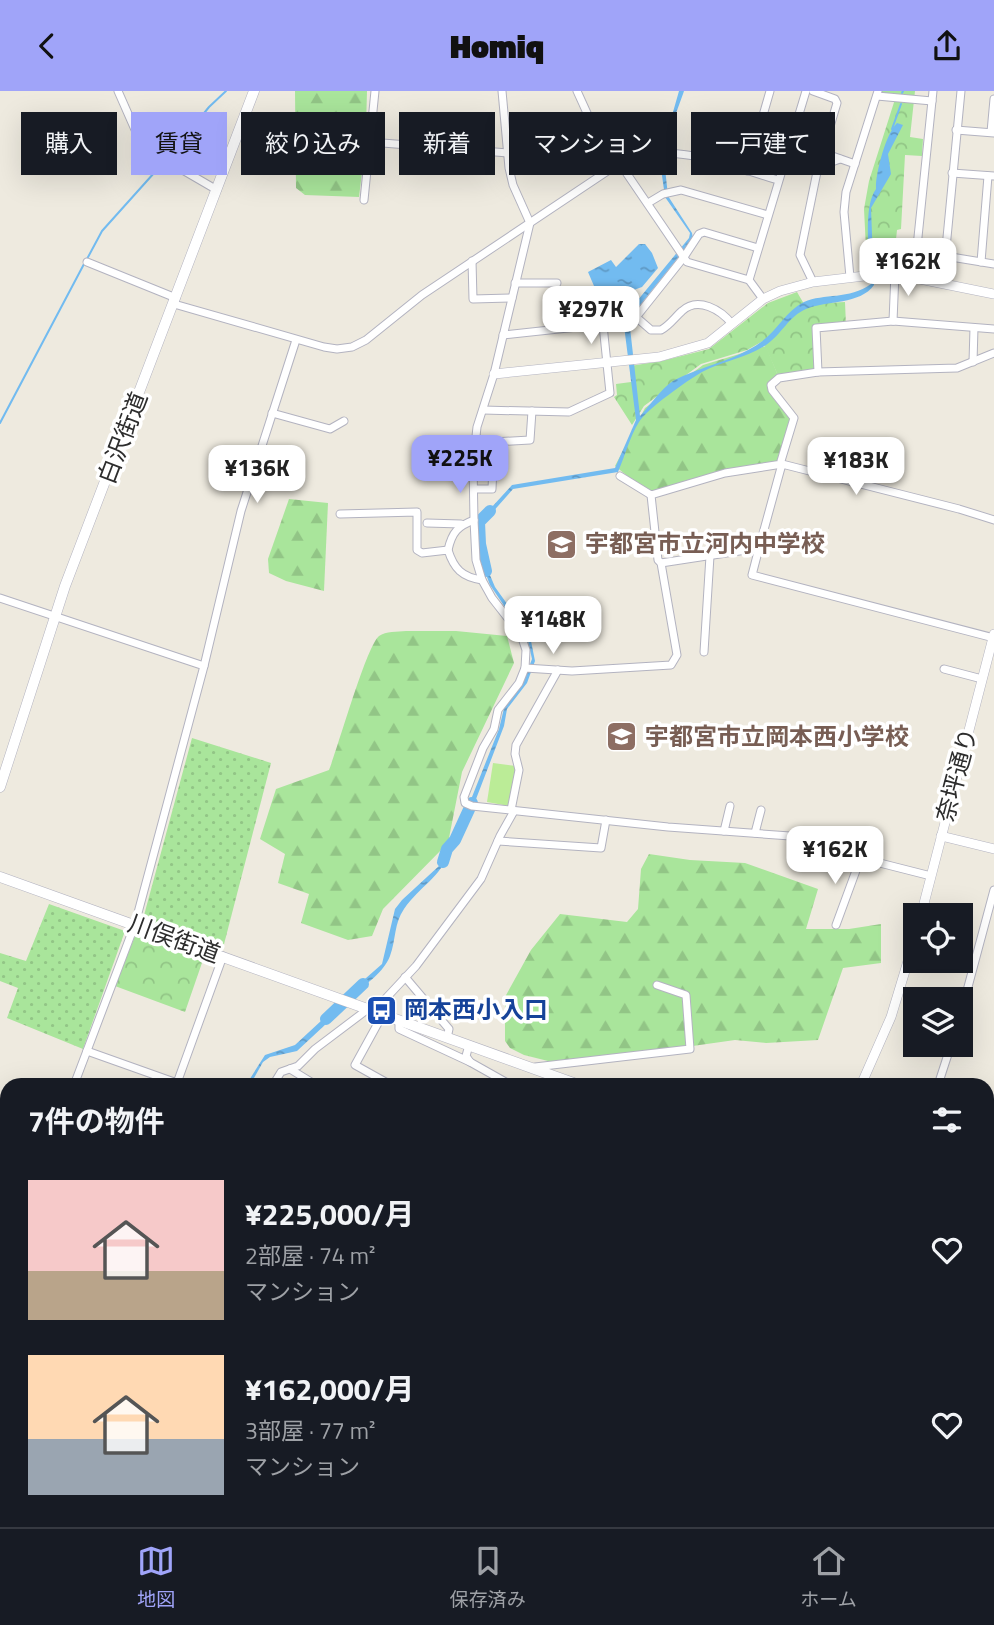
<!DOCTYPE html>
<html lang="ja">
<meta charset="utf-8">
<style>
:root{--surface:#171b24;--page:#242831;--text:#f1f3f6;--muted:#9ea1a6;--line:#363941;--accent:#a0a4f9}
body{margin:0;font-family:"Titillium Web","Noto Sans JP",sans-serif;background:var(--page);color:var(--text);height:100vh;display:flex;flex-direction:column;font-size:26px;white-space:nowrap}
*{box-sizing:border-box;margin:0}
p{font-size:23px;color:var(--muted)}
.icon{flex:none;width:38px;height:38px;fill:none;stroke:currentColor;stroke-width:2;stroke-linecap:round;stroke-linejoin:round}
.map{position:relative;flex:1;overflow:hidden}
.side{position:absolute;left:0px;top:987px;width:994px;height:450px;display:flex;flex-direction:column;background:var(--surface);border-radius:21px 21px 0 0;box-shadow:0 7px 28px #0002}
.side>*{flex:none}
.hud{position:absolute;left:21px;top:21px;width:952px;height:63px;display:flex;gap:14px}
.buttons{position:absolute;left:903px;top:812px;display:grid;gap:14px}
.buttons a{display:grid;place-items:center;width:70px;height:70px;border-radius:0px;background:var(--surface);box-shadow:0 7px 28px #0002;font-size:35px}
.price{position:absolute;translate:-50% -60px;padding:0 16px;border-radius:14px;background:#fff;color:#222;font-size:23px;line-height:46px;filter:drop-shadow(0 2px 4px #0008)}
.price::after{content:'';position:absolute;left:50%;top:42px;width:21px;height:16px;margin-left:-10px;background:inherit;clip-path:polygon(0 0,100% 0,50% 100%)}
.price.on{background:var(--accent);color:#111}
ul{padding:0;list-style:none}
li{display:flex;align-items:center;gap:21px;height:175px;padding:0 28px}
li span{display:grid;place-items:center;flex:none;width:196px;height:140px;border-radius:0px;color:#555}
li>.icon{margin-inline-start:auto}
span .icon{width:84px;height:84px;fill:#fffc;stroke-width:1}
li b{font-size:30px}
h2{display:flex;justify-content:space-between;align-items:center;height:84px;padding:0 28px;font-size:30px}
.tag{padding:0 24px;border-radius:0px;background:var(--surface);box-shadow:0 7px 28px #0002;font-size:24px;line-height:63px}
.tag.on{background:var(--accent);color:#111}
header{display:flex;justify-content:space-between;align-items:center;height:91px;padding:0 28px;background:var(--accent);color:#111;font-size:32px;font-weight:800}
.dock{display:flex;justify-content:space-around;align-items:center;height:98px;border-top:2px solid var(--line);background:var(--surface);font-size:19px;color:var(--muted)}
.dock a{display:grid;justify-items:center;gap:4px}
.dock .on{color:var(--accent)}
.map>svg:first-child{display:block}
</style>
<header><svg class="icon" aria-label="back" viewBox="0 0 24 24"><path d="M15 5l-7 7 7 7"/></svg>Homiq<svg class="icon" aria-label="share" viewBox="0 0 24 24"><path d="M12 15V3M7 8l5-5 5 5M5 13v7h14v-7"/></svg></header>
<div class="map">
<svg width="994" height="1436" viewBox="0 0 994 1436">
<defs>
<pattern id="grass-dots" width="8" height="8" patternUnits="userSpaceOnUse" patternTransform="scale(1.75)"><rect width="8" height="8" fill="#a9e59b"/><path d="M2 2h.1M6 6h.1" fill="none" stroke="#92c586" stroke-width="1.8" stroke-linecap="round"/></pattern>
<pattern id="forest-firs" width="22" height="20" patternUnits="userSpaceOnUse" patternTransform="scale(1.75)"><rect width="22" height="20" fill="#a9e59b"/><path d="M5 1l3.5 6h-7zM16 11l3.5 6h-7z" fill="#92c586"/></pattern>
<pattern id="park-crowns" width="20" height="18" patternUnits="userSpaceOnUse" patternTransform="scale(1.75)"><rect width="20" height="18" fill="#a9e59b"/><path d="M2 6a3 3 0 1 1 6 0M12 15a3 3 0 1 1 6 0" fill="none" stroke="#92c586"/></pattern>
<pattern id="water-ripples" width="26" height="14" patternUnits="userSpaceOnUse" patternTransform="scale(1.75)"><rect width="26" height="14" fill="#72bbf0"/><path d="M2 4q2-2 4 0t4 0M15 11q2-2 4 0t4 0" fill="none" stroke="#5e98c3"/></pattern>
</defs>
<rect width="100%" height="100%" fill="#eeeadf"/>
<g fill="url(#grass-dots)">
<polygon points="192,647 271,672 223,857 143,828"/>
<polygon points="49,813 125,840 83,958 7,927 18,897 0,890 0,862 26,870"/>
<polygon points="987,1177 994,1181 994,1245 987,1252"/>
</g>
<g fill="url(#forest-firs)">
<polygon points="295,0 367,0 366,36 305,37 310,72 363,73 359,106 305,104 296,97"/>
<polygon points="766,255 779,287 772,294 794,327 781,370 651,404 615,375 645,317 703,274"/>
<polygon points="289,408 328,412 324,500 286,490 269,482 268,468"/>
<path d="M406 540H456L507 545 514 572 462 681 448 752 383 818 372 845 348 849 301 832 309 803 278 792 285 763 260 748 276 698 329 679C338 657 366 556 379 545 386 540 397 541 406 540Z"/>
<polygon points="649,763 690,769 745,772 818,798 806,838 849,838 881,833 881,872 843,877 818,949 766,952 735,949 636,963 556,972 524,964 510,957 505,950 505,906 531,859 560,823 627,831 638,818 641,778"/>
<polygon points="25,1430 146,1430 146,1436 22,1436"/>
</g>
<g fill="url(#park-crowns)">
<polygon points="881,0 915,0 910,46 923,48 922,65 905,64 901,138 897,139 893,177 867,177 864,118 869,90 896,5 881,3"/>
<polygon points="797,201 804,213 845,211 846,234 816,238 818,281 779,287 763,250 747,259 701,273 644,315 632,334 614,306 617,304 616,293 631,291 630,275 662,270 709,258 768,212"/>
<polygon points="137,840 204,866 185,921 115,895"/>
</g>
<polygon fill="#bbec97" points="493,672 516,675 509,715 487,711"/>
<g fill="url(#water-ripples)">
<path d="M679 0H684L683 3 675 25 662 49 668 105 692 142 693 148 629 228 640 325C650 314 661 298 673 290 701 275 735 270 761 251 777 240 786 220 804 211 824 202 849 209 871 193 870 169 862 117 876 98 875 84 886 42 897 32L903 34 888 63 891 83 871 117 874 194C860 214 827 209 806 218 789 225 781 244 766 254 747 267 723 270 702 281 688 289 647 318 639 331 630 345 625 365 618 381L513 398 483 432 484 470 495 496 530 545 535 570 527 592 507 618 504 635 468 729 464 726 499 638 505 613 527 581 532 568 528 550 490 494 482 473 480 429 512 394 615 377 636 329 623 227 689 147 690 142 665 106 659 63 660 44 673 21Z"/>
<polygon points="639,153 645,153 652,162 658,177 642,196 617,205 597,208 593,203 594,195 588,181 611,169 616,176"/>
<path d="M447 756 451 759C440 787 420 795 404 818 394 832 396 849 390 865 384 881 366 893 353 904L349 902 382 873 395 818 402 809 440 774Z"/>
<polygon points="335,917 341,919 297,960 270,966 263,971 250,994 246,994 265,964 295,954"/>
</g>
<g fill="none" stroke-linecap="round" stroke-linejoin="round">
<g stroke="#72bbf0" stroke-width="2">
<polyline points="902,2 903,0"/>
<polyline points="892,38 901,13"/>
<polyline points="167,68 209,16 226,0"/>
<polyline points="87,168 102,140 163,72"/>
<polyline points="0,332 84,173"/>
</g>
<g stroke="#72bbf0" stroke-width="12">
<polyline points="486,480 480,453 479,431 490,420"/>
<polyline points="443,771 447,758 455,749 472,712"/>
<polyline points="326,928 363,893"/>
</g>
<defs>
<g id="minor">
<polyline points="118,0 140,50 150,60 217,99"/>
<polyline points="502,0 509,77 513,94 530,132 494,283 477,336 473,373 474,429 476,469 482,489 492,507 521,544 526,559 525,577 519,592 498,619 494,638 483,657 464,706 465,712 472,715 668,736 818,747 868,769 931,785"/>
<polyline points="577,0 612,77"/>
<polyline points="877,5 932,10"/>
<polyline points="956,39 994,42"/>
<polyline points="991,41 994,8"/>
<polyline points="370,51 508,62"/>
<polyline points="821,61 855,73"/>
<polyline points="621,74 687,171 749,189 763,208"/>
<polyline points="818,76 840,68"/>
<polyline points="747,80 770,0"/>
<polyline points="952,82 994,85"/>
<polyline points="364,109 375,0"/>
<polyline points="648,112 663,103 681,99 768,124"/>
<polyline points="945,165 994,173"/>
<polyline points="472,170 473,208 512,207"/>
<polyline points="87,171 176,207"/>
<polyline points="981,171 988,85"/>
<polyline points="944,178 961,0"/>
<polyline points="914,185 933,0"/>
<polyline points="850,186 844,121 846,101 878,0"/>
<polyline points="749,189 806,0"/>
<polyline points="813,191 800,164 818,76 837,12 835,8 813,0"/>
<polyline points="515,192 557,192"/>
<path d="M174 213 324 256 337 258 352 256 366 249 422 204 612 77C627 71 642 65 659 63 695 59 743 79 778 89"/>
<path d="M636 226 651 239H661C670 234 675 226 682 220 698 205 721 219 732 233"/>
<polyline points="893,230 895,182"/>
<polyline points="503,244 633,230 684,166 699,143 704,141 758,157"/>
<polyline points="973,271 974,237"/>
<polyline points="818,281 816,237 893,230 994,238"/>
<polyline points="483,319 569,321 610,302 603,234"/>
<polyline points="272,322 330,338 344,330"/>
<polyline points="476,352 530,349 532,320"/>
<polyline points="620,385 651,404 725,382 782,373 781,370 794,327 772,299 771,294 779,287 818,281 957,277 994,262"/>
<polyline points="474,398 492,398 494,351"/>
<path d="M340 423 417 421V459L422 462 448 459C454 478 462 486 482 489"/>
<polyline points="427,432 461,433"/>
<polyline points="759,457 782,373 959,418 994,429"/>
<path d="M448 459C452 441 458 435 474 429"/>
<polyline points="661,472 759,457 752,484 994,547"/>
<polyline points="0,507 204,575 135,833 74,994"/>
<polyline points="704,561 710,465"/>
<polyline points="204,575 241,420 296,249"/>
<polyline points="525,577 572,580 671,574 677,564 661,472 658,469 651,404"/>
<polyline points="944,578 982,588"/>
<polyline points="511,719 519,679 515,663 516,654 558,579"/>
<polyline points="724,740 730,715"/>
<polyline points="755,742 761,719"/>
<polyline points="498,750 601,757 606,729"/>
<polyline points="836,834 861,766"/>
<polyline points="405,886 449,938 447,947"/>
<polyline points="374,920 416,875 481,788 500,745 514,720"/>
<polyline points="961,922 994,799"/>
<polyline points="383,923 355,974 391,994"/>
<polyline points="399,929 399,938 470,971"/>
<polyline points="469,954 466,965 470,971 511,994"/>
<polyline points="87,960 177,992 223,865"/>
<polyline points="535,976 690,958 686,904 657,894"/>
<polyline points="290,978 316,994"/>
<polyline points="273,994 281,981 298,975 315,958 368,918"/>
<polyline points="938,994 951,954"/>
<polyline points="987,1161 994,1162"/>
<polyline points="0,1191 7,1172"/>
<polyline points="987,1270 994,1263"/>
<polyline points="169,1430 169,1436"/>
<polyline points="300,1430 314,1436"/>
<polyline points="434,1430 446,1436"/>
<polyline points="653,1430 666,1436"/>
<polyline points="793,1430 814,1436"/>
<polyline points="218,1436 221,1430"/>
<polyline points="260,1436 262,1430"/>
<polyline points="384,1436 387,1430"/>
<polyline points="425,1436 428,1430"/>
<polyline points="466,1436 469,1430"/>
<polyline points="513,1436 515,1430"/>
<polyline points="555,1436 558,1430"/>
<polyline points="835,1436 841,1430"/>
</g>
<g id="tertiary">
<polyline points="494,283 659,266 708,252 763,208 780,200 813,191 890,182 994,203"/>
<polyline points="941,745 994,758"/>
<polyline points="921,824 994,543"/>
<polyline points="861,994 891,926 915,847"/>
<polyline points="341,1436 344,1430"/>
<polyline points="608,1436 611,1430"/>
</g>
<g id="secondary">
<polyline points="0,696 65,495 254,0"/>
<polyline points="0,786 579,994"/>
<polyline points="987,1132 994,1134"/>
</g>
</defs>
<use href="#minor" stroke="#b3b3c0" stroke-width="9"/>
<use href="#tertiary" stroke="#b3b3c0" stroke-width="10"/>
<use href="#secondary" stroke="#b3b3c0" stroke-width="11"/>
<use href="#minor" stroke="#fff" stroke-width="7"/>
<use href="#tertiary" stroke="#fff" stroke-width="9"/>
<use href="#secondary" stroke="#fff" stroke-width="10"/>
</g>
<defs>
<symbol id="school-square" viewBox="-11 -11 22 22"><rect x="-9" y="-9" width="18" height="18" rx="4" fill="#8d6e63" stroke="#fff"/><path d="M0-5L7-2L0 1L-7-2ZM-4 1L0 2.5L4 1V4Q0 6-4 4Z" fill="#fff"/></symbol>
<symbol id="bus-square" viewBox="-11 -11 22 22"><rect x="-9" y="-9" width="18" height="18" rx="4" fill="#1a4fb4" stroke="#fff"/><path d="M-5-6H5V4H4V6H2V4H-2V6H-4V4H-5ZM-3.5-4V0h7V-4ZM-3.5 1.2v1.5H-2V1.2ZM2 1.2v1.5H3.5V1.2Z" fill="#fff"/></symbol>
</defs>
<g fill-rule="evenodd">
<use href="#school-square" x="544" y="436" width="35" height="35"/>
<use href="#school-square" x="604" y="628" width="35" height="35"/>
<use href="#bus-square" x="364" y="902" width="35" height="35"/>
</g>
<g text-anchor="middle" stroke-width="7" stroke-linejoin="round" paint-order="stroke">
<g font-size="24" fill="#2d2d2d" stroke="#fff">
<text transform="translate(123 347) rotate(-69)" y="8">白沢街道</text>
<text transform="translate(957 684) rotate(-75)" y="8">奈坪通り</text>
<text transform="translate(174 848) rotate(20)" y="8">川俣街道</text>
</g>
<g font-size="24" font-weight="bold" fill="#785e54" stroke="#fff" text-anchor="start">
<text x="585" y="461">宇都宮市立河内中学校</text>
<text x="645" y="654">宇都宮市立岡本西小学校</text>
</g>
<g font-size="24" font-weight="bold" fill="#164399" stroke="#fff" text-anchor="start">
<text x="404" y="927">岡本西小入口</text>
</g>
</g>
</svg>
<div class="buttons">
<a><svg class="icon" aria-label="locate" viewBox="0 0 24 24"><circle cx="12" cy="12" r="6"/><path d="M12 2v4M12 18v4M2 12h4M18 12h4"/></svg></a>
<a><svg class="icon" aria-label="layers" viewBox="0 0 24 24"><path d="M12 4l9 5-9 5-9-5zM3 14l9 5 9-5"/></svg></a>
</div>
<b class="price" style="left:908px;top:207px">¥162K</b>
<b class="price" style="left:591px;top:255px">¥297K</b>
<b class="price on" style="left:460px;top:404px">¥225K</b>
<b class="price" style="left:856px;top:406px">¥183K</b>
<b class="price" style="left:257px;top:414px">¥136K</b>
<b class="price" style="left:553px;top:565px">¥148K</b>
<b class="price" style="left:835px;top:795px">¥162K</b>
<div class="hud">
<a class="tag">購入</a>
<a class="tag on">賃貸</a>
<a class="tag">絞り込み</a>
<a class="tag">新着</a>
<a class="tag">マンション</a>
<a class="tag">一戸建て</a>
</div>
<section class="side">
<h2>7件の物件<svg class="icon" aria-label="filters" viewBox="0 0 24 24"><path d="M4 7h16M4 17h16"/><circle cx="9" cy="7" r="2"/><circle cx="15" cy="17" r="2"/></svg></h2>
<ul>
<li><span style="background:linear-gradient(#f6c9c9 65%,#b9a48a 0)"><svg class="icon" aria-label="home" viewBox="0 0 24 24"><path d="M3 11l9-7 9 7M6 9v11h12V9"/></svg></span><div><b>¥225,000/月</b><p>2部屋 · 74 m²</p><p>マンション</p></div><svg class="icon" aria-label="heart" viewBox="0 0 24 24"><path d="M12 20l-8-8c-3-5 5-10 8-4 3-6 11-1 8 4z"/></svg></li>
<li><span style="background:linear-gradient(#ffd9b3 60%,#9aa5b1 0)"><svg class="icon" aria-label="home" viewBox="0 0 24 24"><path d="M3 11l9-7 9 7M6 9v11h12V9"/></svg></span><div><b>¥162,000/月</b><p>3部屋 · 77 m²</p><p>マンション</p></div><svg class="icon" aria-label="heart" viewBox="0 0 24 24"><path d="M12 20l-8-8c-3-5 5-10 8-4 3-6 11-1 8 4z"/></svg></li>
</ul>
</section>
</div>
<nav class="dock">
<a class="on"><svg class="icon" aria-label="map" viewBox="0 0 24 24"><path d="M3 6l6-2 6 2 6-2v14l-6 2-6-2-6 2zM9 4v14M15 6v14"/></svg>地図</a>
<a><svg class="icon" aria-label="saved" viewBox="0 0 24 24"><path d="M7 4h10v16l-5-4-5 4z"/></svg>保存済み</a>
<a><svg class="icon" aria-label="home" viewBox="0 0 24 24"><path d="M3 11l9-7 9 7M6 9v11h12V9"/></svg>ホーム</a>
</nav>
